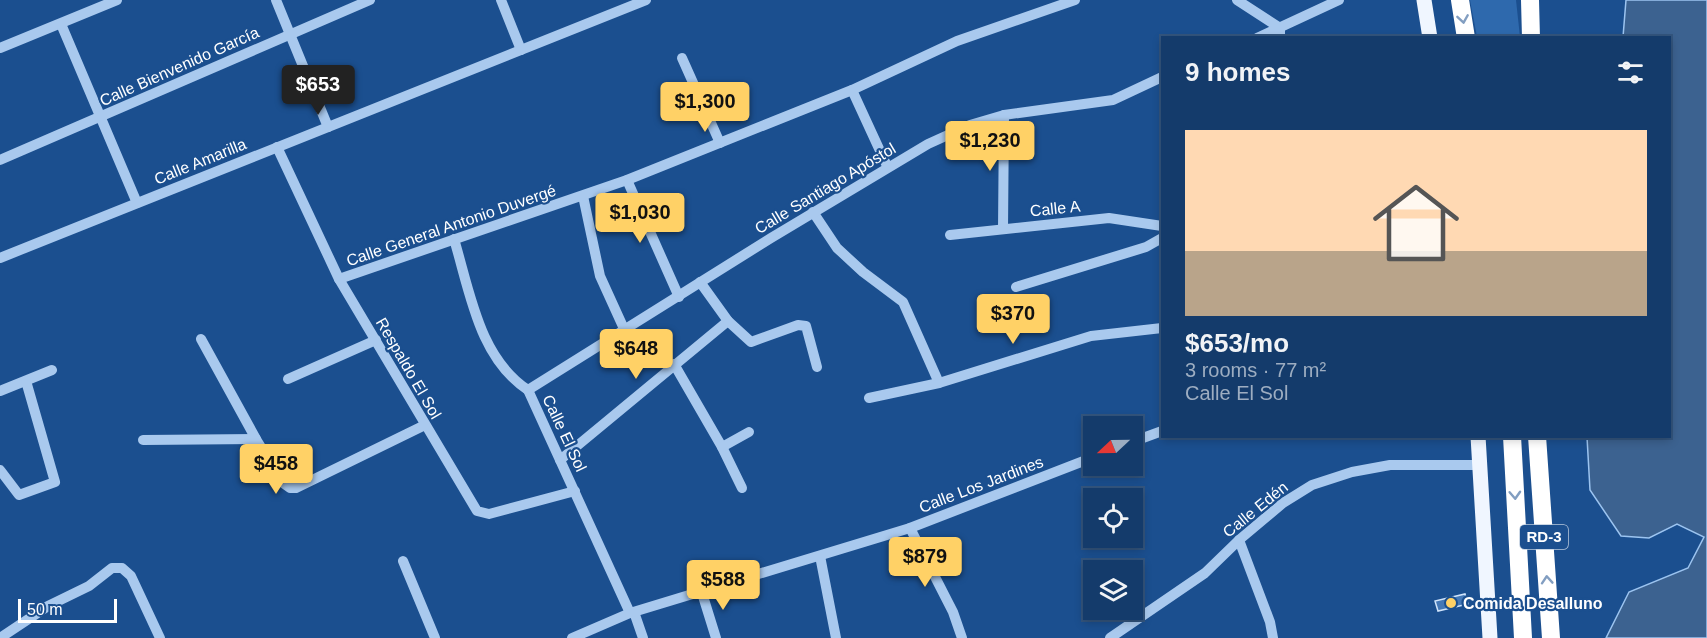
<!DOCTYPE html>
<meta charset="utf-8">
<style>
:root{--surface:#143b6b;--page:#214673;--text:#f1f3f6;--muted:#9dadc1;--line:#33557e;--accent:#ffd166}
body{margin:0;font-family:Helvetica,sans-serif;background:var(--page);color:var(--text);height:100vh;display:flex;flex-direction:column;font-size:22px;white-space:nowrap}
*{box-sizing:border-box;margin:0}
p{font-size:20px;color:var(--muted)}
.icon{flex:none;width:33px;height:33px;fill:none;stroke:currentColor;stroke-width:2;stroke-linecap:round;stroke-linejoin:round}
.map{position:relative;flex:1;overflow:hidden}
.drawer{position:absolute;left:1161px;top:36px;width:510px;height:402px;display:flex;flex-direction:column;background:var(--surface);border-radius:0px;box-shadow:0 3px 9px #0003,0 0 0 2px var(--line)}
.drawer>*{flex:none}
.needle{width:39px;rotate:248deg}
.tools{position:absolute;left:1083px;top:416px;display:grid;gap:12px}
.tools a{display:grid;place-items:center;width:60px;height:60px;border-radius:0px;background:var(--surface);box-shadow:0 3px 9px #0003,0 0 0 2px var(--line);font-size:30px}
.scale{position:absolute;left:18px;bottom:15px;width:99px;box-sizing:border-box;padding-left:6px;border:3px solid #fff;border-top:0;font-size:16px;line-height:21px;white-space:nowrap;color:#fff;-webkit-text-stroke:4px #1b4f8f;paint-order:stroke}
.price{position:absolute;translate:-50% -51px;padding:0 14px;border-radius:6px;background:var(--accent);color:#111;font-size:20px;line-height:39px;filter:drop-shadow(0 2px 3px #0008)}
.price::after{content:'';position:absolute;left:50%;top:36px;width:18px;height:14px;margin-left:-9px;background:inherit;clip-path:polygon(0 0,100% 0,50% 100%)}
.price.selected{background:#222;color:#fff}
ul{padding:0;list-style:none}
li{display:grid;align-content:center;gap:12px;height:318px;padding:0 24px}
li+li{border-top:2px solid var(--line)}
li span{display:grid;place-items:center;height:186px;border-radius:0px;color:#555}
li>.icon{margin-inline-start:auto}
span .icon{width:108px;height:108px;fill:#fffc;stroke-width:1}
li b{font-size:26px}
h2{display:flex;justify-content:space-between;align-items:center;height:72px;padding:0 24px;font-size:26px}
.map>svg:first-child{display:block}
</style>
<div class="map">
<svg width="1707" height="638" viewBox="0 0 1707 638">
<rect width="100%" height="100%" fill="#1b4f8f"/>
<polygon fill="#2e69ad" points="1470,0 1516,0 1520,37 1477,37"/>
<polygon fill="#3c6290" stroke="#9cc4f0" stroke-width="1.5" points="1626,0 1707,0 1707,638 1606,638 1629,592 1688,568 1704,537 1677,524 1649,538 1621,536 1590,490 1587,437 1670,436 1670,38 1623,37"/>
<polygon fill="#4478b7" stroke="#cfe3fa" stroke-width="1.5" points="1465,594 1468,604 1438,611 1435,601"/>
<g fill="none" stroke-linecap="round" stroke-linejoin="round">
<g stroke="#a9c9ee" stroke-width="10">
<polyline points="276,0 328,127"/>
<polyline points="501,0 521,50"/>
<polyline points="1237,0 1280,28 1280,38"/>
<polyline points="61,24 137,203"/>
<polyline points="1257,38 1339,0"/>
<polyline points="0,48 117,0"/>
<polyline points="682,58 720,143"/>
<polyline points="852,90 887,166"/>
<polyline points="277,147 339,279 477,511 489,514 575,491"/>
<polyline points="0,160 370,0"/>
<polyline points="627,180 679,297"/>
<polyline points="583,196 600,276 625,331"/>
<polyline points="813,212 837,248 863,272 903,302 939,383"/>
<polyline points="1003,229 1004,115"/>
<polyline points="950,235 1109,218 1162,226"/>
<path d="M454 239C470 292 479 358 528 390L630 613"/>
<polyline points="0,258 646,0"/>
<polyline points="339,279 627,180 852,90 957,41 1075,0"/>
<polyline points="700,282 728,321 751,342 798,325 806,326 817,367"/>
<polyline points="1016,287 1146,247 1162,238"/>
<polyline points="201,339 256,439 283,483 290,488 296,488 425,425"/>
<polyline points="674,364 722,447 742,488"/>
<polyline points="288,379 376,340"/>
<polyline points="528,390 771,238 928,144 970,125 1004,115 1113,100 1162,77"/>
<polyline points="0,391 52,370"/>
<polyline points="869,398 939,383 1091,336 1162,328"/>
<polyline points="143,440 256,439"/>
<polyline points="1132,442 1162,431"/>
<polyline points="722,447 749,432"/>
<polyline points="560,460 728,321"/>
<polyline points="0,470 19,495 55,482 26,381"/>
<polyline points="910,528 953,612 962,638"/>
<polyline points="1239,540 1270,622 1273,638"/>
<polyline points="820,556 836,638"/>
<polyline points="403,561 435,638"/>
<polyline points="702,593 716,638"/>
<polyline points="634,612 643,638"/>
<polyline points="0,638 48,606 89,586 112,568 122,568 131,576 160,638"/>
<polyline points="572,638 630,613 910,528 1094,457"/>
<polyline points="1110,638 1205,573 1239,540 1283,503 1312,485 1352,472 1390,465 1480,465"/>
</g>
<g stroke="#f0f6ff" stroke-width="15">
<polyline points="1424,0 1430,38"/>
<polyline points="1478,436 1490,638"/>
</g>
<g stroke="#fff" stroke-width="18">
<polyline points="1460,0 1466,38"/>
<polyline points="1530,0 1531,38"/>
<polyline points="1512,436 1523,638"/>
<polyline points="1537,436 1551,638"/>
</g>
</g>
<defs><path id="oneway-chevron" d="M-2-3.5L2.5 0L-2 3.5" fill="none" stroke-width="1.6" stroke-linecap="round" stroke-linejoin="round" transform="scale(1.5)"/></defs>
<g stroke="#829ec1">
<use href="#oneway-chevron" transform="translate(1463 19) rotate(81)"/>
<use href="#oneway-chevron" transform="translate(1515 495) rotate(87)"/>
<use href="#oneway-chevron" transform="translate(1547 580) rotate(-94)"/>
</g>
<circle fill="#ffd166" stroke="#1b4f8f" stroke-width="2" cx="1451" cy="603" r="6"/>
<g text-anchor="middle" stroke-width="4.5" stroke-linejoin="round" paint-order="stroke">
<rect fill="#1b4f8f" stroke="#bbcadd" stroke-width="1.5" x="1520" y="525" width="48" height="24" rx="4.5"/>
<g font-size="15" font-weight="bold" fill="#fff">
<text x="1544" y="542">RD-3</text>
</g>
<g font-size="16" fill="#fff" stroke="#1b4f8f">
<text transform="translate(179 66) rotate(-24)" y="6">Calle Bienvenido García</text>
<text transform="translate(200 161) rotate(-22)" y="6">Calle Amarilla</text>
<text transform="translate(825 188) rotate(-31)" y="6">Calle Santiago Apóstol</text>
<text transform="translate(1055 208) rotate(-6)" y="6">Calle A</text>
<text transform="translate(451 225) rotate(-19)" y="6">Calle General Antonio Duvergé</text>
<text transform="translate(409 368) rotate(60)" y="6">Respaldo El Sol</text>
<text transform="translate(565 433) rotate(65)" y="6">Calle El Sol</text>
<text transform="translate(981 484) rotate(-21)" y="6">Calle Los Jardines</text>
<text transform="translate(1255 509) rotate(-39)" y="6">Calle Edén</text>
</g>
<g font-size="16" font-weight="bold" fill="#fff" stroke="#1b4f8f" text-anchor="start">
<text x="1463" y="609">Comida Desalluno</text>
</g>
</g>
</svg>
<div class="tools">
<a><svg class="needle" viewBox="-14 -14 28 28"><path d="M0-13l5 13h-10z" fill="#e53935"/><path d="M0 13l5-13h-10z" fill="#9dadc1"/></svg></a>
<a><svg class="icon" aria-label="locate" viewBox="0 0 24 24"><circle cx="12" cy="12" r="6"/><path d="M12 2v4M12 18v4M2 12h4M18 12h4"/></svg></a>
<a><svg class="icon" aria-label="layers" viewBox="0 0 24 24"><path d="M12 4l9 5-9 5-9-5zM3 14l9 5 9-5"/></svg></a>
</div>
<div class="scale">50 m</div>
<b class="price selected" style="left:318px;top:116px">$653</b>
<b class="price" style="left:705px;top:133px">$1,300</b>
<b class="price" style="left:990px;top:172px">$1,230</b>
<b class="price" style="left:640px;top:244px">$1,030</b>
<b class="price" style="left:1013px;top:345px">$370</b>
<b class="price" style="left:636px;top:380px">$648</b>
<b class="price" style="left:276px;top:495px">$458</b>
<b class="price" style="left:925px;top:588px">$879</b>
<b class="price" style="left:723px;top:611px">$588</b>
<section class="drawer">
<h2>9 homes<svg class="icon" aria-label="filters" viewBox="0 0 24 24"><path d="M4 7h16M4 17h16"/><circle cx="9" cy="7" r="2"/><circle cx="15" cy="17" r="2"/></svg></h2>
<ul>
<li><span style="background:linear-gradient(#ffd9b3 65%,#b9a48a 0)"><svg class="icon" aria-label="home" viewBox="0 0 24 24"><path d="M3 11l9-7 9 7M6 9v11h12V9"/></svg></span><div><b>$653/mo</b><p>3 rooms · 77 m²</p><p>Calle El Sol</p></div></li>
</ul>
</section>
</div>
